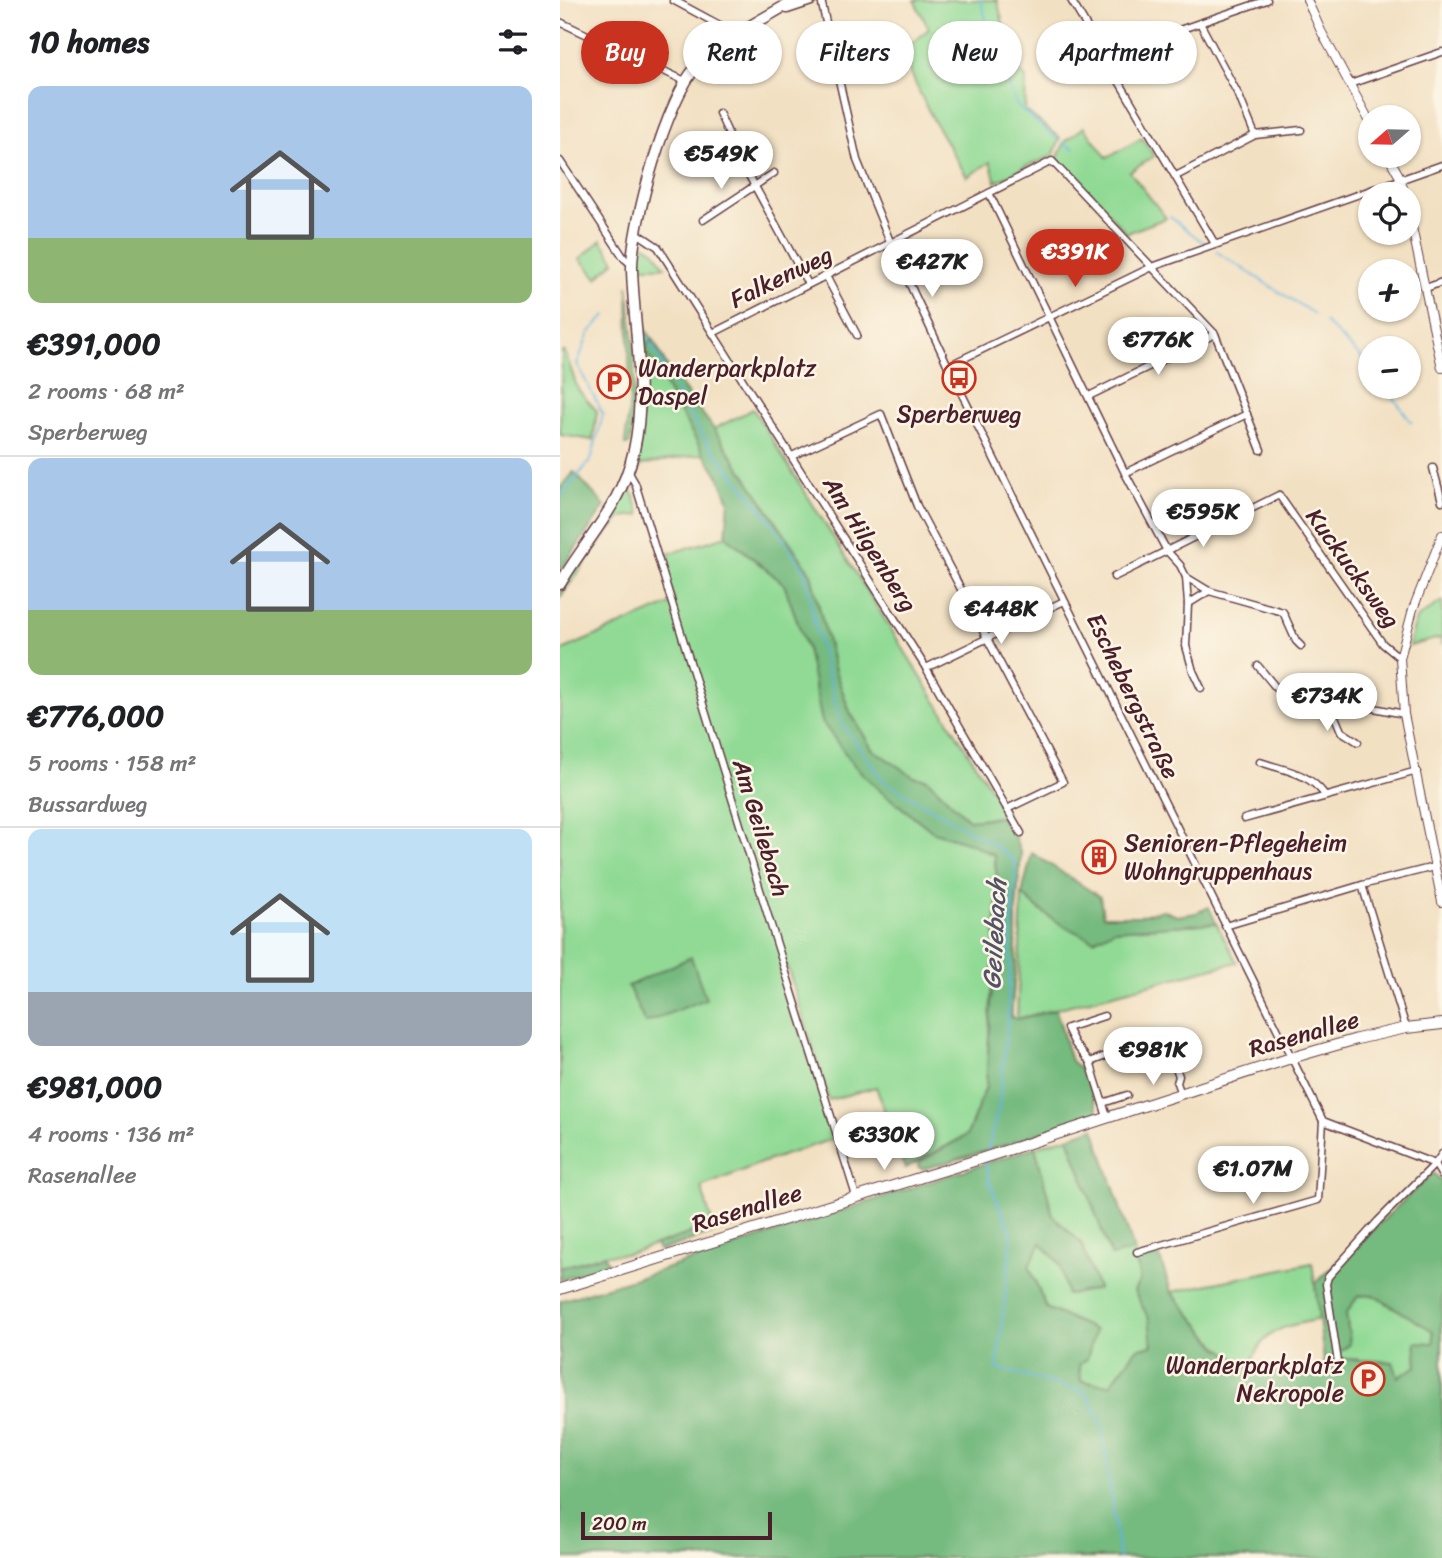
<!DOCTYPE html>
<meta charset="utf-8">
<style>
:root{--surface:#fff;--page:#f6f6f6;--text:#202124;--muted:#757577;--line:#e0e0e0;--accent:#c8321e}
body{margin:0;font-family:Sriracha,sans-serif;background:var(--page);color:var(--text);height:100vh;display:flex;flex-direction:column;font-size:26px;white-space:nowrap}
*{box-sizing:border-box;margin:0}
p{font-size:23px;color:var(--muted)}
.icon{flex:none;width:38px;height:38px;fill:none;stroke:currentColor;stroke-width:2;stroke-linecap:round;stroke-linejoin:round}
.map{position:relative;flex:1;overflow:hidden}
.panel{display:flex;flex-direction:column;background:var(--surface);width:560px}
.panel>*{flex:none}
.top-card{position:absolute;left:21px;top:21px;width:665px;height:63px;display:flex;gap:14px}
.needle{width:46px;rotate:250deg}
.buttons{position:absolute;left:798px;top:105px;display:grid;gap:14px}
.buttons a{display:grid;place-items:center;width:63px;height:63px;border-radius:50%;background:var(--surface);box-shadow:0 2px 5px #0004;font-size:35px}
.scale{position:absolute;left:21px;bottom:18px;width:191px;box-sizing:border-box;padding-left:7px;border:4px solid #4a1f2b;border-top:0;font-size:19px;line-height:24px;white-space:nowrap;color:#4a1f2b;-webkit-text-stroke:5px #fcf5e5;paint-order:stroke}
.price{position:absolute;translate:-50% -60px;padding:0 16px;border-radius:24px;background:#fff;color:#222;font-size:23px;line-height:46px;filter:drop-shadow(0 2px 4px #0008)}
.price::after{content:'';position:absolute;left:50%;top:42px;width:21px;height:16px;margin-left:-10px;background:inherit;clip-path:polygon(0 0,100% 0,50% 100%)}
.price.current{background:var(--accent);color:#fff}
ul{padding:0;list-style:none}
li{display:grid;align-content:center;gap:14px;height:371px;padding:0 28px}
li+li{border-top:2px solid var(--line)}
li span{display:grid;place-items:center;height:217px;border-radius:14px;color:#555}
li>.icon{margin-inline-start:auto}
span .icon{width:126px;height:126px;fill:#fffc;stroke-width:1}
li b{font-size:30px}
h2{display:flex;justify-content:space-between;align-items:center;height:84px;padding:0 28px;font-size:30px}
.chip{padding:0 24px;border-radius:32px;background:var(--surface);box-shadow:0 2px 5px #0004;font-size:24px;line-height:63px}
.chip.current{background:var(--accent);color:#fff}
main{display:flex;flex:1;min-height:0}
.map>svg:first-child{display:block}
</style>
<main>
<section class="panel">
<h2>10 homes<svg class="icon" aria-label="filters" viewBox="0 0 24 24"><path d="M4 7h16M4 17h16"/><circle cx="9" cy="7" r="2"/><circle cx="15" cy="17" r="2"/></svg></h2>
<ul>
<li><span style="background:linear-gradient(#a9c7e8 70%,#8fb573 0)"><svg class="icon" aria-label="home" viewBox="0 0 24 24"><path d="M3 11l9-7 9 7M6 9v11h12V9"/></svg></span><div><b>€391,000</b><p>2 rooms · 68 m²</p><p>Sperberweg</p></div></li>
<li><span style="background:linear-gradient(#a9c7e8 70%,#8fb573 0)"><svg class="icon" aria-label="home" viewBox="0 0 24 24"><path d="M3 11l9-7 9 7M6 9v11h12V9"/></svg></span><div><b>€776,000</b><p>5 rooms · 158 m²</p><p>Bussardweg</p></div></li>
<li><span style="background:linear-gradient(#bfe0f5 75%,#9aa5b1 0)"><svg class="icon" aria-label="home" viewBox="0 0 24 24"><path d="M3 11l9-7 9 7M6 9v11h12V9"/></svg></span><div><b>€981,000</b><p>4 rooms · 136 m²</p><p>Rasenallee</p></div></li>
</ul>
</section>
<div class="map">
<svg width="882" height="1558" viewBox="0 0 882 1558">
<rect width="100%" height="100%" fill="#fcf5e5"/>
<filter id="ink" filterUnits="userSpaceOnUse"><feTurbulence type="fractalNoise" baseFrequency=".0143" numOctaves="2"/><feDisplacementMap in="SourceGraphic" scale="14" xChannelSelector="R" yChannelSelector="G"/><feConvolveMatrix kernelMatrix="1 2 1 2 8 2 1 2 1" color-interpolation-filters="sRGB"/></filter>
<filter id="wash" filterUnits="userSpaceOnUse"><feTurbulence type="fractalNoise" baseFrequency=".00686" numOctaves="4" result="noise"/><feDisplacementMap in="SourceGraphic" scale="28" xChannelSelector="R" yChannelSelector="G"/><feGaussianBlur stdDeviation="1.57" result="paint"/><feColorMatrix in="noise" values="0 0 0 0 0 0 0 0 0 0 0 0 0 0 0 0 0 1.4 0 .05"/><feComposite in="paint" operator="in"/></filter>
<g filter="url(#wash)">
<rect width="100%" height="100%" fill="#f2e0c2"/>
<g fill="#91da95" stroke="#6e7c60" stroke-width="2">
<path d="M354 0H437L444 27 442 52 466 78 465 110 500 138 493 156 467 166 436 182 430 162 407 177C381 133 358 98 343 50L369 29Z"/>
<polygon points="524,127 547,158 582,138 594,156 570,172 606,218 567,233 497,159 505,142"/>
<polygon points="41,240 55,261 37,278 20,259"/>
<polygon points="80,242 95,251 105,267 78,267"/>
<path d="M68 285C74 337 77 390 70 443L67 445H65L70 400Z"/>
<polygon points="81,324 94,341 87,343 144,454 81,465 76,476 74,468 81,438"/>
<polygon points="2,351 5,352 18,390 37,411 33,440 0,435"/>
<polygon points="193,409 446,813 440,817 409,820 367,780 354,777 312,749 290,712 275,671 251,574 154,429"/>
<path d="M70 484 80 515 62 517 43 538 0 598C0 581 37 539 48 523 55 511 60 493 70 484Z"/>
<polygon points="166,536 224,584 247,649 294,765 319,790 374,832 410,843 434,855 438,885 426,1087 407,1135 345,1168 316,1087 269,1100 227,966 220,968 275,1138 201,1163 141,1187 152,1222 126,1235 68,1254 44,1255 0,1268 0,651 115,602 101,556"/>
<polygon points="882,601 882,645 880,638 849,646 856,619"/>
<path d="M462 894C484 916 505 928 534 940L553 930 656 923 677 962 457 1019Z"/>
<polygon points="508,1137 551,1256 574,1250 580,1280 574,1291 590,1319 592,1345 577,1349 550,1385 521,1381 519,1365 535,1330 486,1308 469,1266 481,1243 500,1264 507,1295 538,1288 521,1243 493,1216 475,1147"/>
<path d="M752 1263 760 1319C720 1328 705 1327 689 1368L658 1346 611 1292Z"/>
<polygon points="813,1295 873,1331 874,1343 857,1366 837,1378 833,1362 771,1358 790,1344 786,1314 797,1296"/>
</g>
<g fill="#74ba7e" stroke="#5f6c54" stroke-width="2" fill-rule="evenodd">
<path d="M94 341 106 365 154 429 251 574 275 671 290 712 312 749 354 777 367 779 409 820 440 817 455 838 461 854 456 910V963L451 1017 457 1019 496 1010 511 1061 524 1072 537 1109 536 1114C478 1134 421 1154 362 1169L358 1167 359 1162 407 1135 426 1087 438 885 434 855 410 843 374 832 319 790 294 765 262 722 247 649 224 584 166 536 169 501 158 475 144 454 87 354V343Z"/>
<polygon points="14,472 45,506 0,571 0,488"/>
<path d="M472 853 540 897 543 916H579L603 910 617 916 636 913 649 907 656 923 553 930 534 940C505 928 484 916 462 894Z"/>
<polygon points="131,957 146,999 85,1023 68,986"/>
<polygon points="534,1128 574,1250 551,1256 508,1137"/>
<path d="M475 1147 493 1216 521 1243 538 1289 507 1295 500 1264 481 1243 469 1266 486 1308 535 1330 527 1359 519 1365 521 1381 550 1385 577 1349 592 1345 589 1319 574 1291 580 1280 576 1258 598 1252 611 1292 658 1347 689 1368 710 1373 765 1370 755 1284 873 1173 882 1181V1558H0V1301L93 1273ZM813 1295 873 1331 874 1343 855 1342 857 1366 838 1377 833 1362 772 1358 790 1344 786 1314 798 1296Z"/>
<polygon points="152,1222 174,1226 99,1251 95,1245 126,1235"/>
<polygon points="44,1255 49,1265 0,1280 0,1268"/>
</g>
<g fill="none" stroke-linecap="round" stroke-linejoin="round">
<g stroke="#62b3dd" stroke-width="2">
<polyline points="421,0 431,41 457,106 497,139"/>
<polyline points="502,143 514,149"/>
<polyline points="610,217 644,243"/>
<polyline points="657,252 754,314"/>
<polyline points="765,322 810,366"/>
<polyline points="83,329 131,417 151,448 208,517 245,571 256,629 281,723 324,781 434,845 455,861 447,1026 439,1106 427,1153"/>
<polyline points="826,387 851,422"/>
<polyline points="0,497 31,460 43,414 17,364 29,333 46,315"/>
<polyline points="425,1162 430,1183 452,1235 437,1368 525,1392 542,1423 559,1558"/>
</g>
</g>
</g>
<g filter="url(#ink)">
<g fill="none" stroke-linecap="round" stroke-linejoin="round">
<defs>
<g id="minor">
<polyline points="113,0 176,34"/>
<polyline points="261,0 297,160 331,244 388,366 763,1121 875,1164 882,1176"/>
<polyline points="511,0 655,244"/>
<polyline points="0,22 125,81"/>
<polyline points="543,56 707,0"/>
<polyline points="790,84 882,52"/>
<polyline points="159,113 179,157 248,284"/>
<polyline points="695,135 741,130"/>
<polyline points="0,161 64,258 72,265"/>
<polyline points="616,176 695,135 679,96 640,23"/>
<polyline points="429,193 565,473 607,551 620,565 626,577 628,604 626,646 633,671 641,688"/>
<polyline points="143,220 214,173"/>
<polyline points="77,233 98,247 366,668 461,833"/>
<polyline points="266,276 297,335"/>
<polyline points="866,288 882,282"/>
<polyline points="153,333 492,161 655,334 701,450"/>
<polyline points="388,366 592,267 882,165"/>
<polyline points="529,396 655,334"/>
<polyline points="232,456 321,414 357,506 503,782 447,809"/>
<polyline points="873,468 882,501"/>
<polyline points="68,471 75,483 209,919 296,1196"/>
<polyline points="565,473 687,414"/>
<polyline points="554,577 719,495 823,644 840,658"/>
<polyline points="626,577 649,591 723,612 736,641 741,646"/>
<polyline points="628,604 649,591"/>
<polyline points="698,666 717,689 726,696 768,700 779,705 809,707 844,714"/>
<polyline points="366,668 504,601"/>
<polyline points="768,700 781,731 798,742"/>
<path d="M700 762C726 771 748 772 765 795"/>
<polyline points="684,819 857,771"/>
<polyline points="802,885 846,1028"/>
<polyline points="665,926 802,885 874,867"/>
<polyline points="544,1016 507,1028 515,1044 530,1062 547,1117"/>
<polyline points="613,1036 605,1038 619,1076 617,1083 621,1094"/>
<polyline points="530,1062 556,1052"/>
<polyline points="543,1103 567,1095"/>
<polyline points="577,1252 758,1200 763,1121"/>
<polyline points="778,1362 766,1284 768,1277 818,1221 875,1164 882,1154"/>
</g>
<g id="tertiary">
<polyline points="747,0 761,31 810,122"/>
<polyline points="828,156 841,179 844,194"/>
<polyline points="849,213 882,368"/>
<polyline points="882,535 853,609 840,658 844,714 882,902"/>
</g>
<polyline id="secondary" points="0,1289 417,1160 731,1058 797,1039 846,1028 882,1024"/>
<g id="primary">
<polyline points="227,8 251,0"/>
<path d="M0 584C27 538 62 505 74 450 87 391 74 330 72 270 71 226 107 96 138 65 165 37 202 20 235 0"/>
</g>
</defs>
<use href="#minor" stroke="#633c42" stroke-width="9"/>
<use href="#tertiary" stroke="#633c42" stroke-width="10"/>
<use href="#secondary" stroke="#633c42" stroke-width="12"/>
<use href="#primary" stroke="#633c42" stroke-width="13"/>
<use href="#minor" stroke="#fff" stroke-width="6"/>
<use href="#tertiary" stroke="#fff" stroke-width="8"/>
<use href="#secondary" stroke="#fff" stroke-width="10"/>
<use href="#primary" stroke="#fff" stroke-width="10"/>
</g>
</g>
<defs>
<symbol id="bus-ring" viewBox="-11 -11 22 22"><circle r="9.5" fill="#fcf5e5" stroke="#c8321e" stroke-width="1.5"/><path d="M-5-6H5V4H4V6H2V4H-2V6H-4V4H-5ZM-3.5-4V0h7V-4ZM-3.5 1.2v1.5H-2V1.2ZM2 1.2v1.5H3.5V1.2Z" fill="#c8321e"/></symbol>
<symbol id="parking-ring" viewBox="-11 -11 22 22"><circle r="9.5" fill="#fcf5e5" stroke="#c8321e" stroke-width="1.5"/><path d="M-3.5-5.5H1a3.5 3.5 0 0 1 0 7H-1V5.5H-3.5ZM-1-3.4V-.6H.8a1.4 1.4 0 0 0 0-2.8Z" fill="#c8321e"/></symbol>
<symbol id="building-ring" viewBox="-11 -11 22 22"><circle r="9.5" fill="#fcf5e5" stroke="#c8321e" stroke-width="1.5"/><path d="M-4-6H4V6H1V3H-1V6H-4ZM-2.5-4.3h1.7v1.8h-1.7ZM.8-4.3h1.7v1.8H.8ZM-2.5-1h1.7V.8h-1.7ZM.8-1h1.7V.8H.8Z" fill="#c8321e"/></symbol>
</defs>
<g fill-rule="evenodd">
<use href="#bus-ring" x="380" y="359" width="38" height="38"/>
<use href="#parking-ring" x="35" y="363" width="38" height="38"/>
<use href="#building-ring" x="520" y="838" width="38" height="38"/>
<use href="#parking-ring" x="789" y="1360" width="38" height="38"/>
</g>
<g text-anchor="middle" stroke-width="5" stroke-linejoin="round" paint-order="stroke">
<g font-size="24" fill="#4a1f2b" stroke="#fcf5e5">
<text transform="translate(221 277) rotate(-26)" y="8">Falkenweg</text>
<text transform="translate(310 544) rotate(58)" y="8">Am Hilgenberg</text>
<text transform="translate(793 568) rotate(54)" y="8">Kuckucksweg</text>
<text transform="translate(573 696) rotate(64)" y="8">Eschebergstraße</text>
<text transform="translate(201 828) rotate(73)" y="8">Am Geilebach</text>
<text transform="translate(744 1034) rotate(-16)" y="8">Rasenallee</text>
<text transform="translate(187 1208) rotate(-17)" y="8">Rasenallee</text>
</g>
<g font-size="24" fill="#4a1f2b" stroke="#fcf5e5" text-anchor="start">
<text x="78" y="376">Wanderparkplatz<tspan x="78" dy="28">Daspel</tspan></text>
<text x="399" y="422" text-anchor="middle">Sperberweg</text>
<text x="564" y="851">Senioren-Pflegeheim<tspan x="564" dy="28">Wohngruppenhaus</tspan></text>
<text x="784" y="1373" text-anchor="end">Wanderparkplatz<tspan x="784" dy="28">Nekropole</tspan></text>
</g>
<g font-size="26" font-style="italic" fill="#525369" stroke="#fcf5e5">
<text transform="translate(434 934) rotate(-87)" y="9">Geilebach</text>
</g>
</g>
</svg>
<div class="buttons">
<a><svg class="needle" viewBox="-14 -14 28 28"><path d="M0-13l5 13h-10z" fill="#e53935"/><path d="M0 13l5-13h-10z" fill="#757577"/></svg></a>
<a><svg class="icon" aria-label="locate" viewBox="0 0 24 24"><circle cx="12" cy="12" r="6"/><path d="M12 2v4M12 18v4M2 12h4M18 12h4"/></svg></a>
<a>+</a>
<a>−</a>
</div>
<div class="scale">200 m</div>
<b class="price" style="left:161px;top:191px">€549K</b>
<b class="price current" style="left:515px;top:289px">€391K</b>
<b class="price" style="left:372px;top:299px">€427K</b>
<b class="price" style="left:598px;top:377px">€776K</b>
<b class="price" style="left:643px;top:549px">€595K</b>
<b class="price" style="left:441px;top:646px">€448K</b>
<b class="price" style="left:767px;top:733px">€734K</b>
<b class="price" style="left:593px;top:1087px">€981K</b>
<b class="price" style="left:324px;top:1172px">€330K</b>
<b class="price" style="left:693px;top:1206px">€1.07M</b>
<div class="top-card">
<a class="chip current">Buy</a>
<a class="chip">Rent</a>
<a class="chip">Filters</a>
<a class="chip">New</a>
<a class="chip">Apartment</a>
</div>
</div>
</main>
